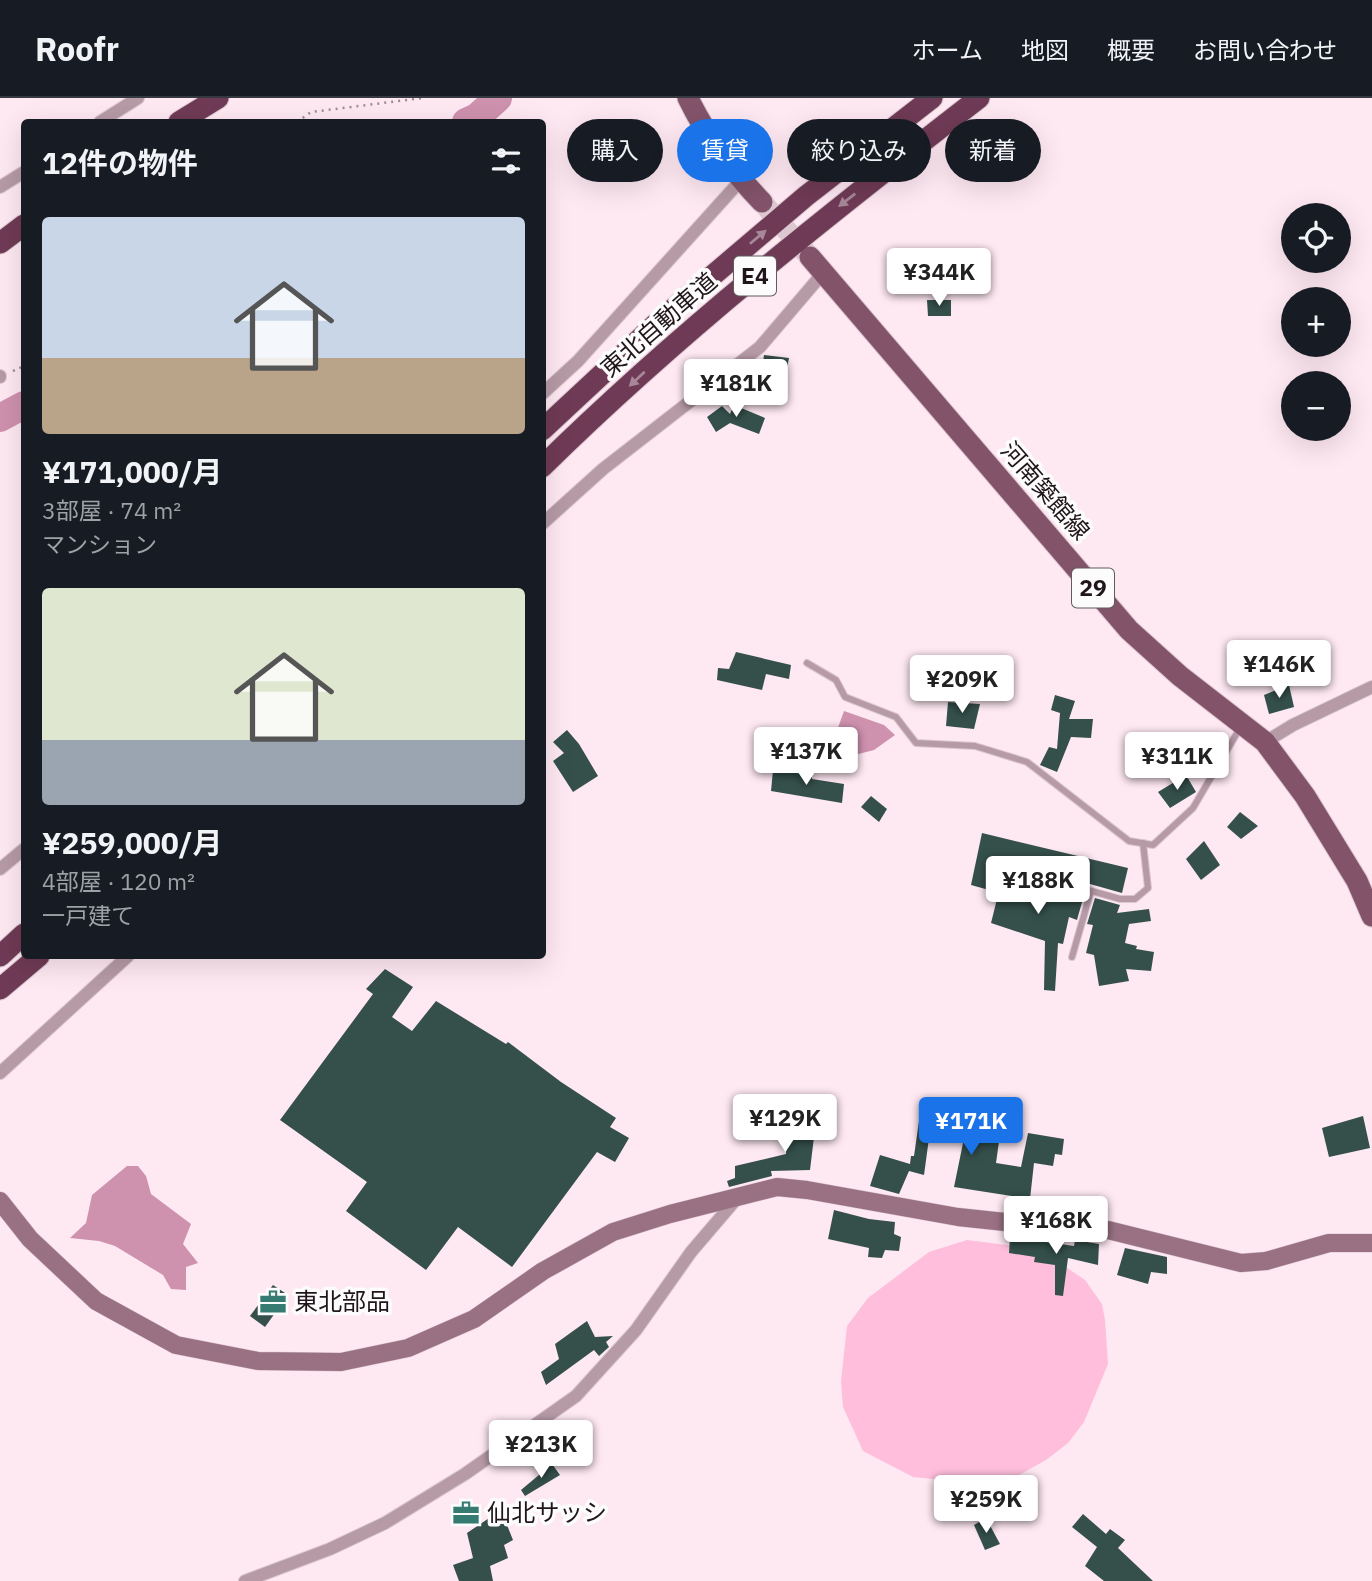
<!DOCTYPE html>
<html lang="ja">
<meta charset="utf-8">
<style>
:root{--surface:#171b24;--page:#20242c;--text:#f1f3f6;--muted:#9ea1a6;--line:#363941;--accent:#1a73e8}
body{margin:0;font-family:"IBM Plex Sans","Noto Sans JP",sans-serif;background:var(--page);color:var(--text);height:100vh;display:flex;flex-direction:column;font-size:26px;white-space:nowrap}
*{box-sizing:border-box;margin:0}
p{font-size:23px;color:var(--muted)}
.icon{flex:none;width:38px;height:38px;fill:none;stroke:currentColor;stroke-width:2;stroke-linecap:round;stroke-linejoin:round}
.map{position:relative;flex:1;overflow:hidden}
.details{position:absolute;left:21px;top:21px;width:525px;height:840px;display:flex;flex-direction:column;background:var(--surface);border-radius:7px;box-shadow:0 7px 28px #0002}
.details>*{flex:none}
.hud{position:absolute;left:567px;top:21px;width:665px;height:63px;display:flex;gap:14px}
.tools{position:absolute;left:1281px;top:105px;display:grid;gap:14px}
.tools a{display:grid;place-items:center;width:70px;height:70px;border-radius:50%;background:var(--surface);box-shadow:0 7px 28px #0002;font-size:35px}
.price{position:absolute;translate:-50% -60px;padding:0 16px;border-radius:7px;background:#fff;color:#222;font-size:23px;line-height:46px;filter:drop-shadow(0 2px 4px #0008)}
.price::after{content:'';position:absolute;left:50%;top:42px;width:21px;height:16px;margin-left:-10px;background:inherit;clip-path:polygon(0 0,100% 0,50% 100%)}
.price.active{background:var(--accent);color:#fff}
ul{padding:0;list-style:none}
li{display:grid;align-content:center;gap:14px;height:371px;padding:0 21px}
li span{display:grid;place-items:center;height:217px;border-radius:7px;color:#555}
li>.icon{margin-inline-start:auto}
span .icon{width:126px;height:126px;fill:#fffc;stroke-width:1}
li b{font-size:30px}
h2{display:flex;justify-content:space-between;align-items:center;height:84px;padding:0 21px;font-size:30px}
.pill{padding:0 24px;border-radius:32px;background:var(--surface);box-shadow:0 7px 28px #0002;font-size:24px;line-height:63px}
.pill.active{background:var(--accent);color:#fff}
header{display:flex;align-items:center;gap:42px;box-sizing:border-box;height:98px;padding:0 35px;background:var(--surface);border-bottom:2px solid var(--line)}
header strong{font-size:33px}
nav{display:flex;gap:38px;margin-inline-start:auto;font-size:24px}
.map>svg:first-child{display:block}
</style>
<header>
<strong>Roofr</strong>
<nav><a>ホーム</a><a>地図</a><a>概要</a><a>お問い合わせ</a></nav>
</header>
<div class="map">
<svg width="1372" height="1483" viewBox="0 0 1372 1483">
<rect width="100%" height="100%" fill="#fee8f2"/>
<polygon fill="#febedc" points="967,1142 1039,1151 1085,1182 1102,1206 1105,1222 1108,1266 1084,1324 1068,1345 1046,1362 1010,1382 943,1382 913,1379 863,1353 843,1309 841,1283 847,1228 868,1200 929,1154"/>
<g fill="#ce91ae">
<polygon points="844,613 884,627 895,637 874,652 843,660 830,652"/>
<polygon points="127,1068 138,1068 146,1078 151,1096 191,1126 183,1146 198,1165 186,1169 186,1192 171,1191 163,1177 115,1148 99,1143 70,1140 86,1125 92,1097"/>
</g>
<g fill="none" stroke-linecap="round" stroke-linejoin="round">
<g stroke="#ce91ae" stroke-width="28">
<polyline points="466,24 477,19 498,0"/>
<polyline points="0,320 24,307"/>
</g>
</g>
<g fill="#35504b">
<polygon points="988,154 989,175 937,180 936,156"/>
<polygon points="927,202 951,202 951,218 928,218"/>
<polygon points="764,257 789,260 785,282 761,279"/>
<polygon points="734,307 765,320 759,336 730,325 716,334 707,319 722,308 730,316"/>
<polygon points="736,554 791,567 789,581 766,576 762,592 717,582 718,570 729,571"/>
<polygon points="1289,587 1294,609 1269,616 1264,597"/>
<polygon points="1055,597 1075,603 1069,621 1093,621 1091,640 1071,639 1057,674 1040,667 1049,649 1057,651 1060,615 1051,612"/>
<polygon points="948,604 980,606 974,631 946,628"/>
<polygon points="567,632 579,646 598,678 573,694 553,663 564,655 553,644"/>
<polygon points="773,672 812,677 812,681 844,686 842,705 771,693"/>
<polygon points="1186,677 1196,694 1170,710 1158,694"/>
<polygon points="871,698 887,711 879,724 861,709"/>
<polygon points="1240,714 1258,728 1241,741 1227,729"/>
<polygon points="982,735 1128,770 1122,795 1015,765 996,779 989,792 971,787"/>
<polygon points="1204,743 1220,767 1201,782 1186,761"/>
<polygon points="1015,777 1084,797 1077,822 1069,819 1063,846 1058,845 1055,893 1044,892 1045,843 991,825 997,801 1005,787"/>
<polygon points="1095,800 1120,807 1117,815 1149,811 1151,823 1129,826 1125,845 1137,848 1136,851 1154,854 1151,873 1126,871 1129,883 1099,888 1094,857 1086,855 1093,827 1087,826"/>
<polygon points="385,871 413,889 392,919 412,933 436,903 506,946 508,944 561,984 616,1020 610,1029 629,1040 615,1064 597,1054 512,1169 458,1129 426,1172 346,1113 367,1084 280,1022 373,896 366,891"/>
<polygon points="813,1003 821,1003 823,1041 814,1039 810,1072 771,1073 772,1078 729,1089 727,1083 735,1080 735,1068 786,1056 787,1033 811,1034"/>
<polygon points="945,1007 959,1008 957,1021 1001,1029 996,1065 1021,1069 1028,1035 1064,1041 1062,1057 1055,1056 1053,1068 1034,1065 1030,1101 954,1089 963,1045 929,1040 924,1077 909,1073 899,1096 870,1088 880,1057 910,1066 911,1058 914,1058 920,1016 943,1018"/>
<polygon points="1363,1018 1370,1050 1329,1059 1322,1030"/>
<polygon points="834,1112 869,1121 895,1124 894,1136 901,1139 899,1153 885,1152 882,1160 868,1159 869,1150 828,1141"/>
<polygon points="1010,1139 1074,1148 1075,1142 1099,1146 1098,1167 1068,1160 1063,1198 1055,1197 1055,1167 1034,1164 1035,1159 1009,1155"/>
<polygon points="1125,1150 1167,1159 1167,1176 1151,1174 1148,1186 1117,1177"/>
<polygon points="273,1187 288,1197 265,1229 250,1218"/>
<polygon points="587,1223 595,1239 613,1238 606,1244 609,1249 599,1258 594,1252 546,1287 541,1274 559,1261 555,1246"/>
<polygon points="552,1366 560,1377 525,1398 521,1392"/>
<polygon points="501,1412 513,1442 504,1447 508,1460 490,1468 493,1483 459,1483 453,1467 473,1460 467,1435"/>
<polygon points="1083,1416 1106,1436 1110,1431 1125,1442 1118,1450 1153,1483 1104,1483 1085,1468 1097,1449 1072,1429"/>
<polygon points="986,1420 1000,1446 985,1452 974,1427"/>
</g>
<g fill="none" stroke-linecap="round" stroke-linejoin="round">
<polyline stroke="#ddc8d2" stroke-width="21" stroke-dasharray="21 10" stroke-linecap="butt" points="762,104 809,158"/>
<defs>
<g id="lane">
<polyline points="807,565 836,582 845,599 896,619 916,645 975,648 1027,664 1129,743 1153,747 1193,710 1240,630"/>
<polyline points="993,797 1000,783 1014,771 1120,801 1135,801 1148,790 1143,745"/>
<polyline points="1072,859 1091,793"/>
</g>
<g id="street">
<polyline points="100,24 138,0"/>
<polyline points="0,89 24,74"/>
<polyline points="0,278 0,279"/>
<polyline points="542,296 578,263 741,82"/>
<polyline points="542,426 603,371 760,249 823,175"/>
<polyline points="1265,644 1293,627 1372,589"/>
<polyline points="0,771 24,751"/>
<polyline points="0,975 128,858"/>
<polyline points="245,1483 330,1451 385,1425 465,1376 576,1298 636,1232 691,1154 738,1099"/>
</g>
<polyline id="secondary" points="0,1103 30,1141 96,1203 176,1247 258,1263 341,1264 408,1250 474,1221 543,1173 613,1134 670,1116 777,1089 807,1092 958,1119 1005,1124 1064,1124 1108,1132 1241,1165 1266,1163 1329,1145 1372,1145"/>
<g id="primary">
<path d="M688 0C707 39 732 73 762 104"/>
<polyline points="810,159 1129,532 1180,578 1265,644 1305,698 1357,783 1372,818"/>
</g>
<g id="highway">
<polyline points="179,24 218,0"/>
<polyline points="0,145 24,127"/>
<polyline points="542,332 658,224 806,98 932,0"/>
<path d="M542 369C678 235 828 117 979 0"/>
<polyline points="0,858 24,836"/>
<polyline points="0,891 39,858"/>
</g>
</defs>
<use href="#lane" stroke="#dac6cf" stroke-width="8"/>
<use href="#street" stroke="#dac6cf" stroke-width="14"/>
<use href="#secondary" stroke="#dac6cf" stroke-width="19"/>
<use href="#primary" stroke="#dac6cf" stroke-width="23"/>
<use href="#highway" stroke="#dac6cf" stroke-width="23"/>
<g stroke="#9e8d95" stroke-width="2.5" stroke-dasharray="2 5" stroke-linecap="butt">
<polyline points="297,24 311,14 423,0"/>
<polyline points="13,273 24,268"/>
</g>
<use href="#lane" stroke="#b69aa6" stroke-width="6"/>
<use href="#street" stroke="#b69aa6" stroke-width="12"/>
<use href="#secondary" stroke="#997183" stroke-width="18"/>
<use href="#primary" stroke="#83536a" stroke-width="21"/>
<use href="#highway" stroke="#6f3a55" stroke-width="21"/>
</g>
<defs><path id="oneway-solid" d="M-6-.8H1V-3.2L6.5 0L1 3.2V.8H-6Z" transform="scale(1.75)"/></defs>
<g fill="#a78898">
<use href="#oneway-solid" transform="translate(847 102) rotate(142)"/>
<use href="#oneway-solid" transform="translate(758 139) rotate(-40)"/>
<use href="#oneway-solid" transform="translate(637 281) rotate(137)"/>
</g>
<defs>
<symbol id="office-bare" viewBox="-9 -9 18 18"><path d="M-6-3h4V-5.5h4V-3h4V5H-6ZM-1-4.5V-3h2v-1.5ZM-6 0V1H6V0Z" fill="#357b72" stroke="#fcfcfc" stroke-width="2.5" paint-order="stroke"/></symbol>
</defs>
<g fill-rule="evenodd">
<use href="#office-bare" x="254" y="1185" width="38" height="38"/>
<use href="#office-bare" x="447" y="1396" width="38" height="38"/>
</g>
<g text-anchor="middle" stroke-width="7" stroke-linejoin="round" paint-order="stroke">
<g fill="#fcfcfc" stroke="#615a5e" stroke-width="2">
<rect x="734" y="158.5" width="42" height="39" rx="5"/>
<rect x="1072" y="470.5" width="42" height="39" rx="5"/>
</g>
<g font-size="23" font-weight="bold" fill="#1f151a">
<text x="755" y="186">E4</text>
<text x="1093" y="498">29</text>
</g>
<g font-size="24" fill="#1f151a" stroke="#fcfcfc">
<text transform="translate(659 227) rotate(-41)" y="8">東北自動車道</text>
<text transform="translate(1045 393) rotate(49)" y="8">河南築館線</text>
</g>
<g font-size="24" fill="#1f151a" stroke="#fcfcfc" text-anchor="start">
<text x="294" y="1212">東北部品</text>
<text x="487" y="1423">仙北サッシ</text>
</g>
</g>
</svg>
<div class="tools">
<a><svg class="icon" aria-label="locate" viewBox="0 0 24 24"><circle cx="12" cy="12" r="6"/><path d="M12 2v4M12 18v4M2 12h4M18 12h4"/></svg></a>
<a>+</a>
<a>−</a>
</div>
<b class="price" style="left:939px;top:210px">¥344K</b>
<b class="price" style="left:736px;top:321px">¥181K</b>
<b class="price" style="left:1279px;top:602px">¥146K</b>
<b class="price" style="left:962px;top:617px">¥209K</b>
<b class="price" style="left:806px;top:689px">¥137K</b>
<b class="price" style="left:1177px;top:694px">¥311K</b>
<b class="price" style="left:1038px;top:818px">¥188K</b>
<b class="price" style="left:785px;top:1056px">¥129K</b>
<b class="price active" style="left:971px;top:1059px">¥171K</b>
<b class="price" style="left:1056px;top:1158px">¥168K</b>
<b class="price" style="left:541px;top:1382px">¥213K</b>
<b class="price" style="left:986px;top:1437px">¥259K</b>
<div class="hud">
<a class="pill">購入</a>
<a class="pill active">賃貸</a>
<a class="pill">絞り込み</a>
<a class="pill">新着</a>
</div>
<section class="details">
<h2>12件の物件<svg class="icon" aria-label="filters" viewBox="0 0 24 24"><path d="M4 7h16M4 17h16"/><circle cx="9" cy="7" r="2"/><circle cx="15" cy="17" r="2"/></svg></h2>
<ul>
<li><span style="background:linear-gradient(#c9d6e8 65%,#b9a48a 0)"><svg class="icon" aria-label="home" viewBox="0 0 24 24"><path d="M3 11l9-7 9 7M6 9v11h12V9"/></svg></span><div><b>¥171,000/月</b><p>3部屋 · 74 m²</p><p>マンション</p></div></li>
<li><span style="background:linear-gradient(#dfe7d0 70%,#9aa5b1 0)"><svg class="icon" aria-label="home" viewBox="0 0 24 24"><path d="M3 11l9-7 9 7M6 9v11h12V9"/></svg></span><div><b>¥259,000/月</b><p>4部屋 · 120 m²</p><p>一戸建て</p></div></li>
</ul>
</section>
</div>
